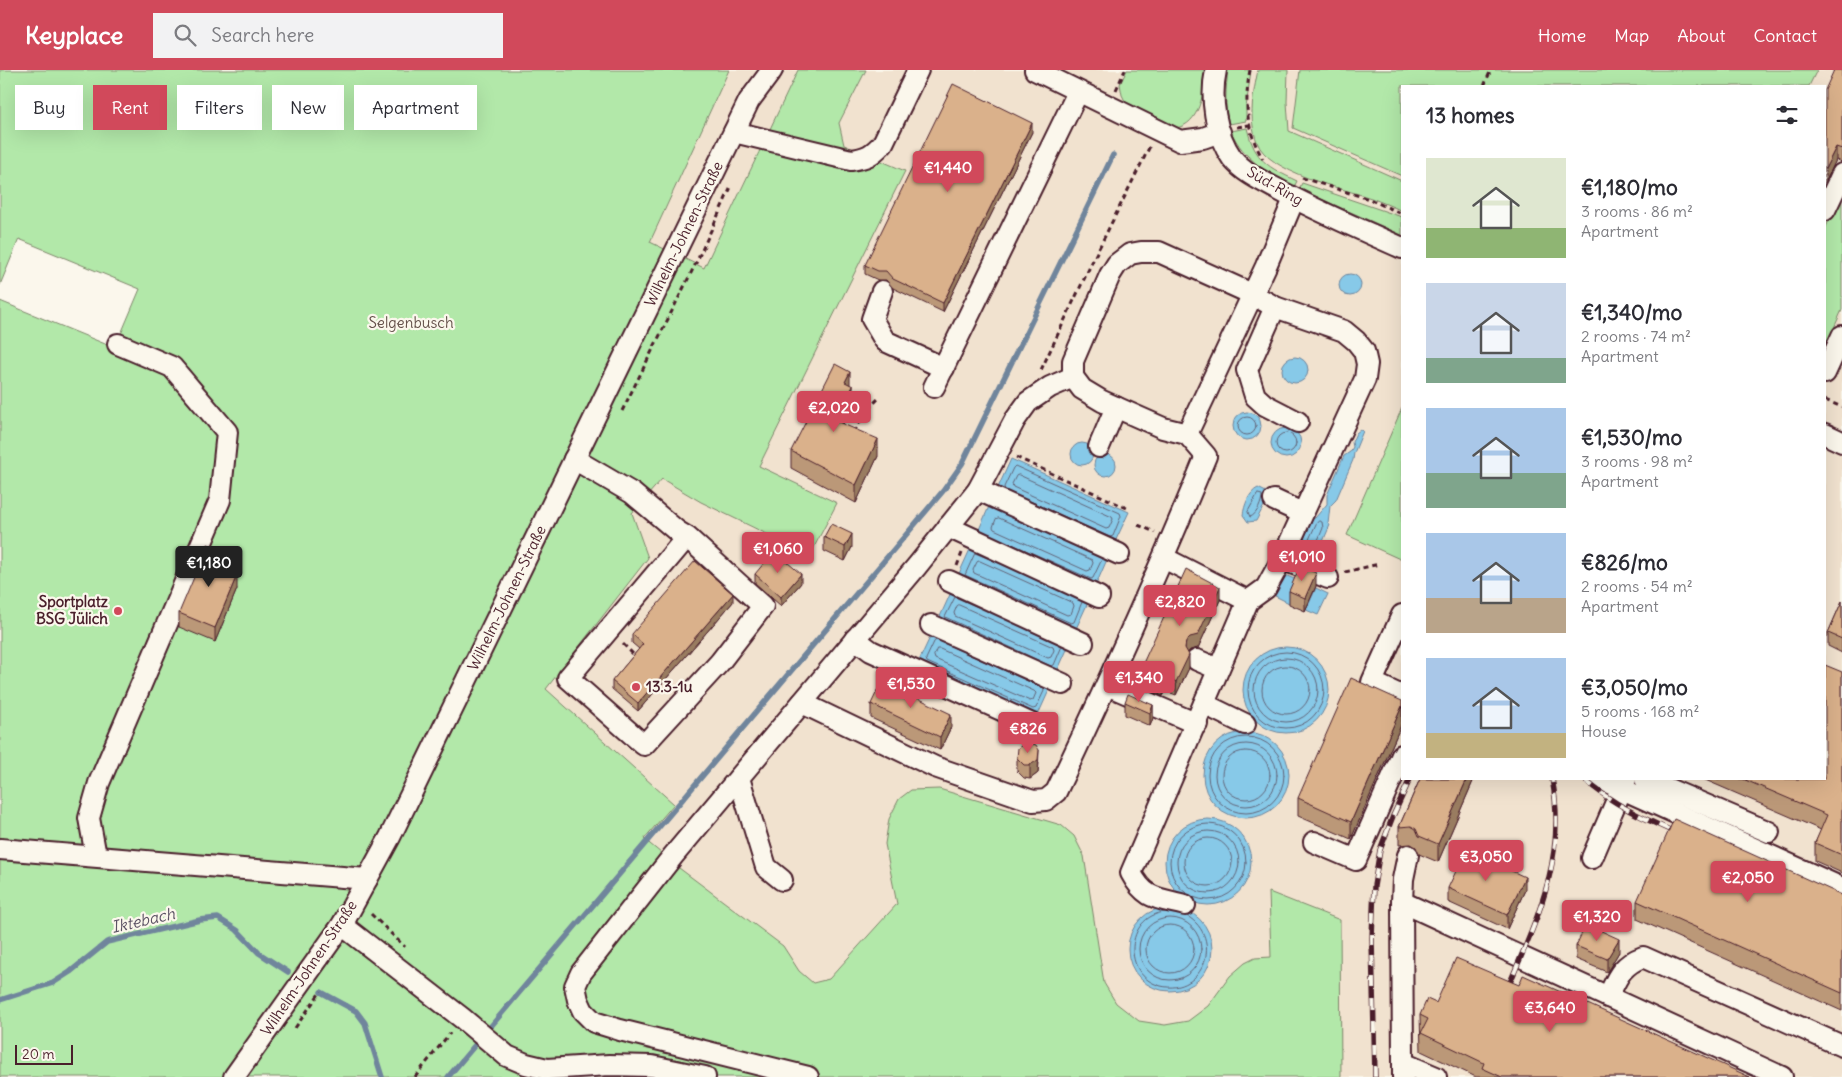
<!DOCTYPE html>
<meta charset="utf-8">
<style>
:root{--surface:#fff;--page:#f2f2f3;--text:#2b2b33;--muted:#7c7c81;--accent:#d1495b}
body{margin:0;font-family:Delius,sans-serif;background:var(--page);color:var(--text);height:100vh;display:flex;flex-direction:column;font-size:19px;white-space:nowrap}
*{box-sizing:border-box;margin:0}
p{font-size:16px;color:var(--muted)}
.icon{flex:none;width:28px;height:28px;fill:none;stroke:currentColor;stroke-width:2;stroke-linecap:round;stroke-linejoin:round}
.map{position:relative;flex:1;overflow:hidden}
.side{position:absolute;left:1401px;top:15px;width:425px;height:695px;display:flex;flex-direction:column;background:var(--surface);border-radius:0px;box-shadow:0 5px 20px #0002}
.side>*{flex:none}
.banner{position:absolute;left:15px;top:15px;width:475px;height:45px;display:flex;gap:10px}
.scale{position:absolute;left:15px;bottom:12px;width:58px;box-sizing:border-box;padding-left:5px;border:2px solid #4a1f2b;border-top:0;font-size:14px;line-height:18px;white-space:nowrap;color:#4a1f2b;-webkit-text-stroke:4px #fbf7ec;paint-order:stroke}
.price{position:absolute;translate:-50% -42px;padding:0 11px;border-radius:5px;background:var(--accent);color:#fff;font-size:16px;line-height:32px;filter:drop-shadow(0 1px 2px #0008)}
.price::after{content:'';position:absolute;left:50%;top:30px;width:15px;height:11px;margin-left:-8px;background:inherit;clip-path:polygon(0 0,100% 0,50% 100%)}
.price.selected{background:#222;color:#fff}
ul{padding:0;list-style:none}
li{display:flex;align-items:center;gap:15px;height:125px;padding:0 25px}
li span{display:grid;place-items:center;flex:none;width:140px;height:100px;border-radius:0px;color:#555}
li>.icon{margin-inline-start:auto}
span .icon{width:60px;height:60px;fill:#fffc;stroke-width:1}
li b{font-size:21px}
h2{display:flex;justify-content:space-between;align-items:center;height:60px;padding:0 25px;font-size:21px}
.pill{padding:0 18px;border-radius:0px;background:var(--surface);box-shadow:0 5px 20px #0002;font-size:18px;line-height:45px}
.pill.selected{background:var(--accent);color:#fff}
header{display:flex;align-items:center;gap:30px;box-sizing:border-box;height:70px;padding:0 25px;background:var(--accent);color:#fff}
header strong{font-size:24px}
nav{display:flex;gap:28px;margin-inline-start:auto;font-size:18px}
.search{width:350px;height:45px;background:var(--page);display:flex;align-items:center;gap:12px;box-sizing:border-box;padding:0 18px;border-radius:0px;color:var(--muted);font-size:19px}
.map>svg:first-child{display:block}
</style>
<header>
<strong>Keyplace</strong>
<div class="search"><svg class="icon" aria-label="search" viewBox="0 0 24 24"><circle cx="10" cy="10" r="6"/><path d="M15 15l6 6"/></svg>Search here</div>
<nav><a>Home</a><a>Map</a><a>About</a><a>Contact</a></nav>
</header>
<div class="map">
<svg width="1842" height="1007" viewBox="0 0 1842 1007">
<rect width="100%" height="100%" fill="#fbf7ec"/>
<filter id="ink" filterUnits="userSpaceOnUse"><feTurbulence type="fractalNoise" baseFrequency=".02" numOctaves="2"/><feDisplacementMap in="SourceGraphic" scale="10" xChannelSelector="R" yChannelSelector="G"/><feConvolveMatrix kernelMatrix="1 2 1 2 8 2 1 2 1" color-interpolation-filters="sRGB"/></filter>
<g filter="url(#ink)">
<g fill="#f1e2cf" fill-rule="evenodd">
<polygon points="729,0 798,0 704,198 650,172"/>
<path d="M866 0H1842V1007H747L521 940 551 529 662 408 701 432 810 485 837 433 759 396 904 101 844 75 839 53ZM1402 16H1825V709H1402Z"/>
</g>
<g fill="#b2e8a9" stroke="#7e846a">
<polygon points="0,0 729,0 650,172 704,198 798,0 866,0 839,53 844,75 905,101 759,396 837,433 810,485 701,432 662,409 632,443 648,488 546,619 674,734 644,769 679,798 783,876 799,901 813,913 829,909 897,834 885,774 889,749 899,729 911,720 939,719 1061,755 1074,766 1084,786 1104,913 1116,933 1139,951 1165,955 1188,951 1208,936 1230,906 1245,893 1255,888 1271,887 1269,822 1340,850 1341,1007 0,1007 0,231 115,278 140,219 19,169 0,215"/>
<path d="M1127 0H1207C1203 21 1201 55 1175 58L1127 35 1122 25 1120 14Z"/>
<path d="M1228 0H1251L1246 38V51L1229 54C1224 36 1226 18 1228 0Z"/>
<path d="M1258 0H1288L1287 32 1289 61 1402 111V141C1392 136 1381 132 1371 128 1342 118 1268 103 1257 72 1248 47 1253 25 1258 0Z"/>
<polygon points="1300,0 1817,0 1809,16 1402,16 1402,106 1293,58"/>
<path d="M1247 58C1255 91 1268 97 1297 111L1294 117C1268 103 1243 89 1231 61Z"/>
<polygon points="1302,113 1402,147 1402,165 1299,119"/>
<polygon points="1842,122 1842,240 1825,278 1825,159"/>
<polygon points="1402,338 1402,490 1347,465"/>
</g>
<g fill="#87c9e8" stroke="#6f859c">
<circle cx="1350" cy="215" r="11"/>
<circle cx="1295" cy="300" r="13"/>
<circle cx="1247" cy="356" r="14"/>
<circle cx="1286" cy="373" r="15"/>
<polygon points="1360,360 1363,361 1354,383 1353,390 1336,430 1330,436 1328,454 1330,455 1316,488 1299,481 1313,448 1315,448 1327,434 1327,425 1344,386 1350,382 1353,377 1352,372 1356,363"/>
<circle cx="1082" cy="384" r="11"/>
<circle cx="1105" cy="395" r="11"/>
<polygon points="1011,389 1129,442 1114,474 996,422"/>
<path d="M1258 418 1266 422 1267 430 1256 451 1248 452 1243 445C1244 436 1249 422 1258 418Z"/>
<polygon points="991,432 1109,485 1095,517 977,464"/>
<polygon points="972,475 1090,528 1075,561 957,508"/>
<polygon points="1285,505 1299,511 1289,533 1275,526"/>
<polygon points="1316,518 1328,524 1318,545 1306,540"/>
<polygon points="952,520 1070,573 1056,604 938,551"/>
<polygon points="932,563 1051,616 1037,647 918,593"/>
<circle cx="1286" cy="620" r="43"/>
<circle cx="1246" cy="705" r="43"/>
<circle cx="1208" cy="792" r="43"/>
<circle cx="1170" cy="879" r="42"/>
</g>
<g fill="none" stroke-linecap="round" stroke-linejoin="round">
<g stroke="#626377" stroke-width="1">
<circle cx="1247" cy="356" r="9"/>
<circle cx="1286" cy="373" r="10"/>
<polygon points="1019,405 1112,447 1113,449 1109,458 1106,459 1013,417 1012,414 1016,406"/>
<polyline points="1005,420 1004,417 1013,398 1015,396 1120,443 1121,446 1113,466 1110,467 1030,431"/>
<path d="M1258 424 1262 425C1262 432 1257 445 1250 447L1248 442Z"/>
<polygon points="999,448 1092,490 1093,493 1090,500 1087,501 994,459 993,457 996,449"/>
<polygon points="1319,451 1322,452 1323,458 1314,480 1311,481 1307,479 1306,476 1316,454"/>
<polyline points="1012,474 1091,509 1093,508 1102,489"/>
<polygon points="980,491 1073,533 1074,536 1071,544 1067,545 974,503 973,500 977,492"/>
<polyline points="997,492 975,483 965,505 1071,553 1074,552 1082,532"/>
<polygon points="959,535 1053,577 1054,580 1051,587 1048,588 955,546 954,543 957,536"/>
<polyline points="980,538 955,527 945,547 1051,596 1054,595 1062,576"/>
<polygon points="937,570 1043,618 1044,621 1036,638 1033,639 927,592 926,589 934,572"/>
<polygon points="937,579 940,579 1034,621 1036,623 1033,630 1030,631 935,589 934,586"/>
<circle cx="1286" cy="620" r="38"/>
<circle cx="1286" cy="620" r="32"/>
<circle cx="1286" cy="620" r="24"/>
<circle cx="1246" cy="705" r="38"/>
<circle cx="1246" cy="705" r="31"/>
<circle cx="1246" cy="705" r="24"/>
<circle cx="1208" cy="792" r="38"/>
<circle cx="1208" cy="792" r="31"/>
<circle cx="1208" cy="792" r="24"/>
<path d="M1165 842C1125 846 1121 906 1161 916 1203 926 1225 868 1187 846"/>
<circle cx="1170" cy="879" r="31"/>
<circle cx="1170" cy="879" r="24"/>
</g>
<g stroke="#6f859c" stroke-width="5.5">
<polyline points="321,922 356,941 365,953 382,1007"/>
<polyline points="0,930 53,913 70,902 107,872 200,850 218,848 237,860 259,883 288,902"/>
<polyline points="448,1007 943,421 962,394 1113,85"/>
</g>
<defs>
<g id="minor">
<polyline points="1035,0 1180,71 1203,68 1220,62"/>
<path d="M1216 0C1210 28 1215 64 1232 88 1243 102 1260 110 1275 118 1316 141 1360 159 1402 178"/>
<path d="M734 62 851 90C867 88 872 85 883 73L918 0"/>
<polyline points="1825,140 1842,104"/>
<polyline points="882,221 872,249 885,271 944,298"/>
<polyline points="1275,237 1247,300 1255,326 1265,335 1298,352"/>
<polyline points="1825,303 1842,266"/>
<polyline points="934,317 1078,22"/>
<polyline points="1187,364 1266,196 1294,129"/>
<polyline points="1825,364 1842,372"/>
<polyline points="1099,377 1116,337"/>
<polyline points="574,389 632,423 677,461 687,467 763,536 720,592 644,675 568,608 687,467"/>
<polyline points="978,420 1119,484"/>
<polyline points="1274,430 1302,443"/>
<polyline points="948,457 1099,527"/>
<polyline points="1164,488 1248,531"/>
<polyline points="1282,489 1328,508"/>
<polyline points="949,511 1083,573"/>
<polyline points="1402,545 1372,612 1402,626"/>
<polyline points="931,555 1063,614"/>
<polyline points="855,569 871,581 1032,654"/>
<polyline points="1197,590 1218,599"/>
<polyline points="1107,615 1197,654"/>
<path d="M802 633 935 697 1033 731 1046 730 1056 722C1109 611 1159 500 1206 386L1187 364 1163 358 1102 331 1082 319 1073 307V291L1110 205 1117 194 1130 184 1141 182H1159L1252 224 1275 237 1344 261 1356 271 1364 281 1367 294 1365 309 1282 489 1266 518 1248 531 1131 803C1145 830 1158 828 1185 835"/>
<polyline points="1204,634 1245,654"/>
<polyline points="739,708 766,797 782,810"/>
<polyline points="1600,709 1842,818"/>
<polyline points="1645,709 1769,762"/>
<polyline points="1314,772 1356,790 1402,685"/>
<polyline points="0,779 367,809"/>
<polyline points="96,786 89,748 99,713 220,430 227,362 172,297 118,274"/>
<polyline points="1592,788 1626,709"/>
<polyline points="1402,832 1782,1007"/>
<polyline points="342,855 462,948 507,986 526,994 547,999 609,995 652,996 705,1007"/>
<path d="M1608 927C1617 908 1621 895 1643 887L1842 976"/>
<polyline points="1403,993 1402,832 1403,809 1408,785"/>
<polyline points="234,1007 342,855 390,767 749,31 772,0"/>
<polyline points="808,1007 620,960 594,952 583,941 578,930 575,916 581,903 673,786 917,496 978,420 1015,350 1028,332 1050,317 1073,307"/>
<polyline points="1403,1007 1403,993 1436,1007"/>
</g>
</defs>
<use href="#minor" stroke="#4a1f2b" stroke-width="24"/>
<g stroke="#4a1f2b" stroke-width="3" stroke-dasharray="5 4" stroke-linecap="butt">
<path d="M1250 0C1244 31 1246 61 1263 89"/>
<polyline points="1484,16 1491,0"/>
<polyline points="1116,20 1125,0"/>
<polyline points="1237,57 1249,55"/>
<polyline points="1302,108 1369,129 1402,144"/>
<polyline points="1041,300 1094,188 1150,76"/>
<polyline points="1825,330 1842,337"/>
<polyline points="854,332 866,341"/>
<polyline points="622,341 696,193 731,117"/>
<polyline points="854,362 866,341 879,328"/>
<polyline points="1016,387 1129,439"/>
<polyline points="1138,455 1155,462"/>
<polyline points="957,496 962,483"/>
<polyline points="1345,502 1379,494"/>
<polyline points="623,574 636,587"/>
<polyline points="662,609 672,618"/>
<polyline points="371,844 405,877"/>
<polyline points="295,958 321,921"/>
<polyline points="415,1007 450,963"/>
</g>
<use href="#minor" stroke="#fbf7ec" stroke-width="20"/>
<defs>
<g id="rail">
<path d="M1584 709C1613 735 1645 749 1681 765"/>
<path d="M1505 924C1535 854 1568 788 1552 709"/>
<polyline points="1375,1007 1372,868 1374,816 1380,780 1393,746 1410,709"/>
</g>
</defs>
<use href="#rail" stroke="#4a1f2b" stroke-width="5.5"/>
<use href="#rail" stroke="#fbf7ec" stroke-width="4" stroke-dasharray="11" stroke-linecap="butt"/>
</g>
<g fill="#bb9878" stroke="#4a1f2b">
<polygon points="1842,0 1842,92 1836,90 1831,99"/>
<polygon points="1032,62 943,242 893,218 886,210 878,210 865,204 865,195"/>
<polygon points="850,315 853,334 843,354 878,386 856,433 791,398 791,381"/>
<polygon points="824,467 852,477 845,491 824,481"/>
<polygon points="231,497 229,502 237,519 215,572 179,557 179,543"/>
<polygon points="755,504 801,513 781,536 755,513"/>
<polygon points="1316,516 1305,541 1289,534 1289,521"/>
<polygon points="1220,530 1198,578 1190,580 1188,583 1189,598 1176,625 1166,621 1163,626 1139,616 1139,602"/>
<polygon points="1842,531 1842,583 1828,576 1828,563"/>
<polygon points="733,532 638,641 612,619 612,611 639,579 632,573 632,564"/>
<polygon points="1842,602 1842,803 1815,791 1815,773 1821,760 1703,709 1825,709"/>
<polygon points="1402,631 1402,653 1351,769 1298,746 1298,728"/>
<polygon points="1125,632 1153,635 1153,648 1150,656 1125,645"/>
<polygon points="871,634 951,657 940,680 871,648"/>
<polygon points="1017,688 1039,693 1038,703 1030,709 1024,708 1017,701"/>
<polygon points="1420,709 1474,709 1438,792 1419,784 1416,777 1411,774 1399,775 1399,757"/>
<polygon points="1448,818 1525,820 1507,859 1448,832"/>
<polygon points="1842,825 1842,941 1637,849 1637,831"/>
<polygon points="1576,876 1619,882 1607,902 1576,889"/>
<polygon points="1436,933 1750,1007 1476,1007 1421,981 1420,945"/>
</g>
<g fill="#997c61" stroke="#4a1f2b">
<polygon points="1032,53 1032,62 943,242 943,233"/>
<polygon points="1836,77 1836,90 1825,113 1825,99"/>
<polygon points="850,302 850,319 845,312"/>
<polygon points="853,316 853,334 836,368 836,351"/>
<polygon points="878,369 878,386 856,433 856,415"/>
<polygon points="852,464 852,477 845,491 845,477"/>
<polygon points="231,483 231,497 224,513 224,500"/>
<polygon points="1316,503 1316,516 1305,541 1305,528"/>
<polygon points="801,504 801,513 781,536 781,527"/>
<polygon points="237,505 237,519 215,572 215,558"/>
<polygon points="1220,517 1220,530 1198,578 1190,580 1186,585 1189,585 1189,598 1176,625 1176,612 1185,578 1186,571"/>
<polygon points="733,524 733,532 638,641 638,633"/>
<polygon points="1166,607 1166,621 1163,626 1163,613"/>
<polygon points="1153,635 1153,648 1150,656 1150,643"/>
<polygon points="1402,636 1402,653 1351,769 1351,752"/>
<polygon points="951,644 951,657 940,680 940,667"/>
<polygon points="1039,680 1038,703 1030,709 1030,695"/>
<polygon points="1467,709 1474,709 1438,792 1438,774"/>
<polygon points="1525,807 1525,820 1507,859 1507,845"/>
<polygon points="1619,869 1619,882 1607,902 1607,889"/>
</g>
<g fill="#dab18b" stroke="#4a1f2b">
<polygon points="1834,0 1842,0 1842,79 1836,77 1825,99 1825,20"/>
<polygon points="953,14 1032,53 943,233 893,209 886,201 878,201 865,195"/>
<polygon points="835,294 850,302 845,312 853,316 836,351 878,369 856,415 791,381"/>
<polygon points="831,454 852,464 845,477 824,467"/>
<polygon points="208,474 231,483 224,500 237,505 215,558 179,543"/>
<polygon points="774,481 801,504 781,527 755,504"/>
<polygon points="695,491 733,524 638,633 612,611 643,574 632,564"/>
<polygon points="1300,496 1316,503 1305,528 1289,521"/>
<polygon points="1186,499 1220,517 1198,565 1190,567 1186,571 1185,578 1189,585 1176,612 1166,607 1163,613 1139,602"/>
<polygon points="1842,531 1842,569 1828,563"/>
<polygon points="1825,595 1842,602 1842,785 1815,773 1827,745 1743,709 1825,709"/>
<polygon points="1351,608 1402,631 1402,636 1351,752 1298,728"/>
<polygon points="882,611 951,644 940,667 871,634"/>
<polygon points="1128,624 1153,635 1150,643 1125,632"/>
<polygon points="1027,672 1036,675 1039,680 1038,690 1030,695 1024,695 1017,688 1018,678"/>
<polygon points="1420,709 1467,709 1438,774 1419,766 1416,759 1411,756 1399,757"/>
<polygon points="1674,749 1842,825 1842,923 1637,831"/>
<polygon points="1466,780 1525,807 1507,845 1448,818"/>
<polygon points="1586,854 1619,869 1607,889 1576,876"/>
<polygon points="1456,888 1519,915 1523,905 1750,1007 1502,1007 1482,998 1484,993 1421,963 1428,949 1420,945 1427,929 1436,933"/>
</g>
</g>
<g fill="#d1495b" stroke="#fbf7ec" stroke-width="2">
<circle cx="118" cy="541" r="5"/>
<circle cx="636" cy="617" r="5"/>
</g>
<g text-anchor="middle" stroke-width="4.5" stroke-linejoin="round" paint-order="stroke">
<g font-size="15" fill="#4a1f2b" stroke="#fbf7ec">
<text transform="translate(1275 116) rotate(30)" y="5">Süd-Ring</text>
<text transform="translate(684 164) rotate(-64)" y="5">Wilhelm-Johnen-Straße</text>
<text transform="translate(507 528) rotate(-64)" y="5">Wilhelm-Johnen-Straße</text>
<text transform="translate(309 898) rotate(-56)" y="5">Wilhelm-Johnen-Straße</text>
</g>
<g font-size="15" fill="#64514a" stroke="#fbf7ec">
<text x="411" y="258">Selgenbusch</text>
</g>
<g font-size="15" font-weight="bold" fill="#4a1f2b" stroke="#fbf7ec" text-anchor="end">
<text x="108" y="537">Sportplatz<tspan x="108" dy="17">BSG Jülich</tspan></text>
<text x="646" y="622" text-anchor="start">13.3-1u</text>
</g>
<g font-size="16" font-style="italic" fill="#5c5264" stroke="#fbf7ec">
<text transform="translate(143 850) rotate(-13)" y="6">Iktebach</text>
</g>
</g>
</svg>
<div class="scale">20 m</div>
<b class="price" style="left:948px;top:123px">€1,440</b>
<b class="price" style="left:834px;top:363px">€2,020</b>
<b class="price" style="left:778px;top:504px">€1,060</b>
<b class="price" style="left:1302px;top:512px">€1,010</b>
<b class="price selected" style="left:209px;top:518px">€1,180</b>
<b class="price" style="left:1180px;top:557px">€2,820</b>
<b class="price" style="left:1139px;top:633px">€1,340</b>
<b class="price" style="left:911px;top:639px">€1,530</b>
<b class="price" style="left:1028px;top:684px">€826</b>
<b class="price" style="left:1486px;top:812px">€3,050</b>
<b class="price" style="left:1748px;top:833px">€2,050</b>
<b class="price" style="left:1597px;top:872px">€1,320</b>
<b class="price" style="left:1550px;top:963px">€3,640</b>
<div class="banner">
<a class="pill">Buy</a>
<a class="pill selected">Rent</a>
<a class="pill">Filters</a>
<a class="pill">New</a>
<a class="pill">Apartment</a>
</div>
<section class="side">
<h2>13 homes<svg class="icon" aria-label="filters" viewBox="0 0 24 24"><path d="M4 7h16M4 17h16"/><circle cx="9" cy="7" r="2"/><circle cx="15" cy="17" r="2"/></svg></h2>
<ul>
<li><span style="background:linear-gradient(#dfe7d0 70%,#8fb573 0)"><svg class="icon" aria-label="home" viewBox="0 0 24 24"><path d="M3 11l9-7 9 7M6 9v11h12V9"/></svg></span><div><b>€1,180/mo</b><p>3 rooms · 86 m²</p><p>Apartment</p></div></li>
<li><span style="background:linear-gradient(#c9d6e8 75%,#7fa58c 0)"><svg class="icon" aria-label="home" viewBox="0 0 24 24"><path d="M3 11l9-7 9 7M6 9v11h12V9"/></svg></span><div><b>€1,340/mo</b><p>2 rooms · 74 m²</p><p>Apartment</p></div></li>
<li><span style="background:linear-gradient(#a9c7e8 65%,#7fa58c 0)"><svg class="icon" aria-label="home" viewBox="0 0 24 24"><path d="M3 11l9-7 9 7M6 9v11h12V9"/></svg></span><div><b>€1,530/mo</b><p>3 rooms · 98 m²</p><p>Apartment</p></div></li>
<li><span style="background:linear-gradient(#a9c7e8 65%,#b9a48a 0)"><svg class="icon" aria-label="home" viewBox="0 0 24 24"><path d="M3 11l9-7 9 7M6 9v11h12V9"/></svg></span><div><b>€826/mo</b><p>2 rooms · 54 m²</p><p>Apartment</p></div></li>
<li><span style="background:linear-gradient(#a9c7e8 75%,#c2b280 0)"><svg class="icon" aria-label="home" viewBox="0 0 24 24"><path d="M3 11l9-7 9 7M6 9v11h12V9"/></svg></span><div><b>€3,050/mo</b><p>5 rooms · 168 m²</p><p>House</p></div></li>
</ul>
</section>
</div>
